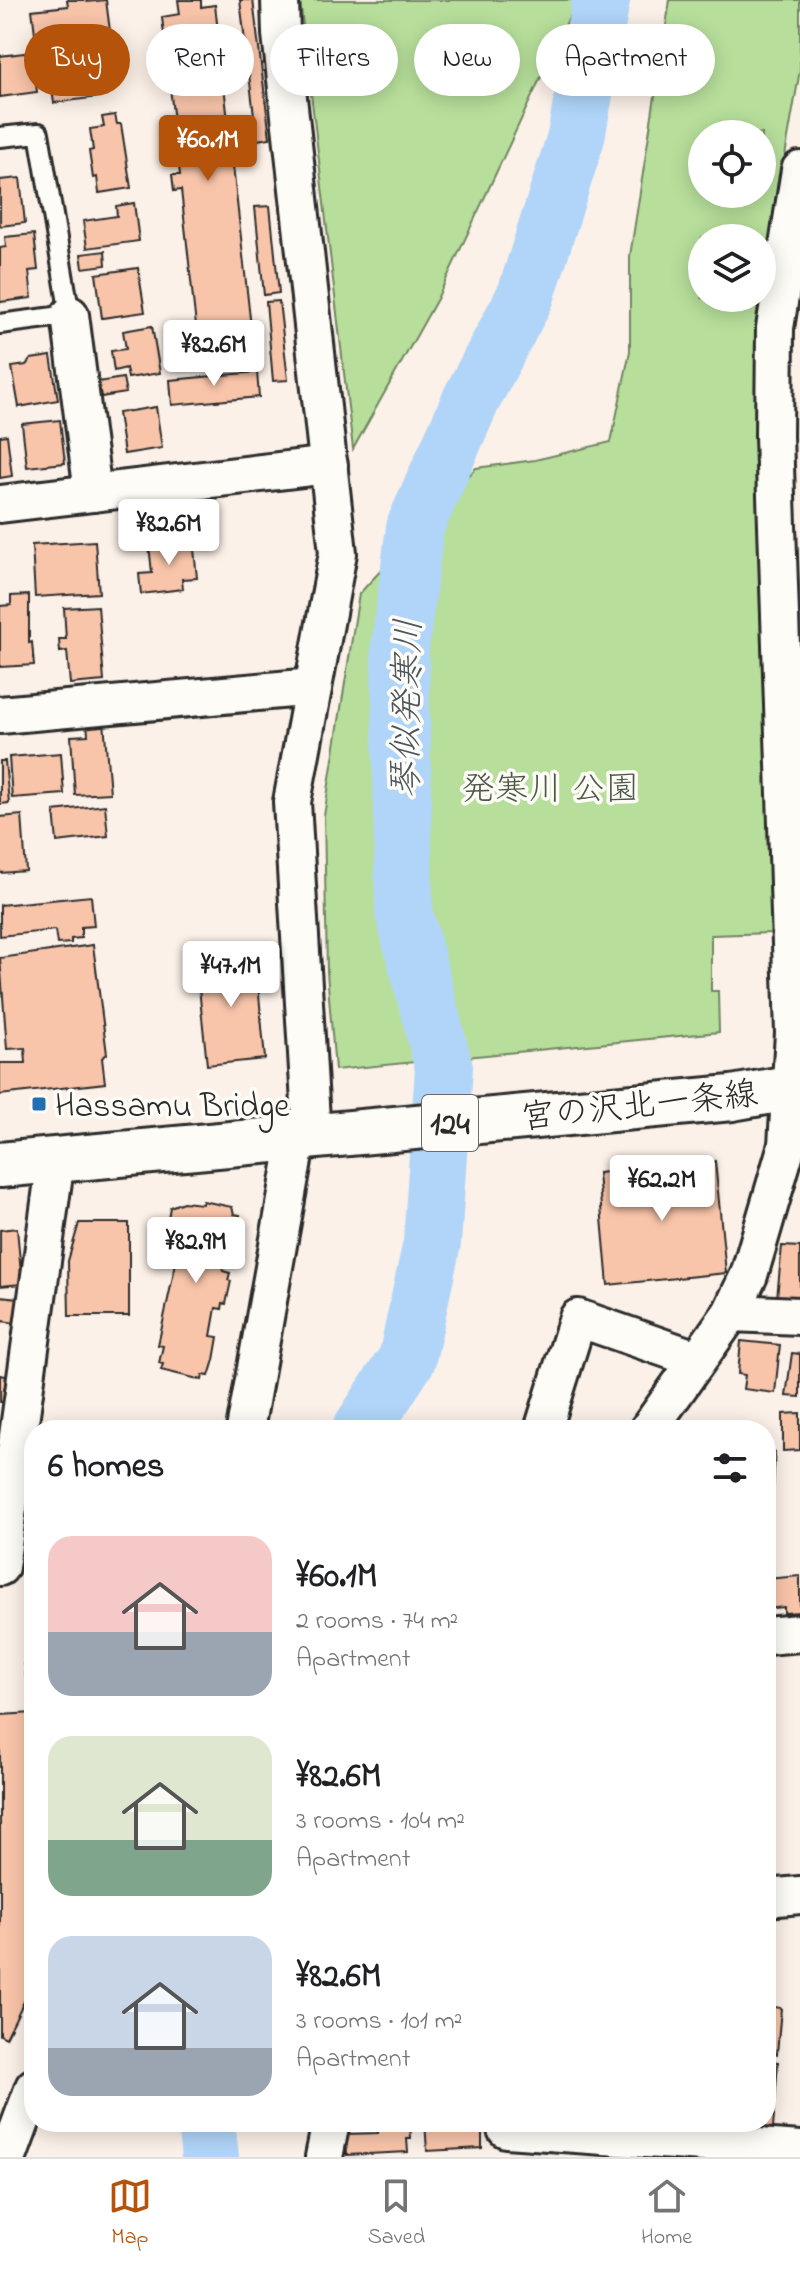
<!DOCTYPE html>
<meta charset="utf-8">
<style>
:root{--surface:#fff;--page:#f6f6f6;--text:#202124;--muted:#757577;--line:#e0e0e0;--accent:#b45309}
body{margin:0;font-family:"Indie Flower","Klee One",sans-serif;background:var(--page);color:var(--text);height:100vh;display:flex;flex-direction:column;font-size:30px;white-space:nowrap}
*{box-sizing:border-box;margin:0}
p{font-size:26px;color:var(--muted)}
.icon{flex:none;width:44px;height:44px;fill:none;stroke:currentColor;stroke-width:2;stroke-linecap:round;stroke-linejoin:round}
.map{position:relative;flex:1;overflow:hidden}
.side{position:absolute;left:24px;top:1420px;width:752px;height:712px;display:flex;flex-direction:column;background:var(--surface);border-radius:32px;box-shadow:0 4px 20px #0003}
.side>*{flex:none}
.top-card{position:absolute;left:24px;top:24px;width:752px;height:72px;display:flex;gap:16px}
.buttons{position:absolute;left:688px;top:120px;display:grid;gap:16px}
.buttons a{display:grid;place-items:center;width:88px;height:88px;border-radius:50%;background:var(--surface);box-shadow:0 4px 20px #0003;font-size:40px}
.price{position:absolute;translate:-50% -68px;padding:0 18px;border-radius:8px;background:#fff;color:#222;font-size:26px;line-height:52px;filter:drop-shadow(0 2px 4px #0008)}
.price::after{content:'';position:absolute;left:50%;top:48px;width:24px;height:18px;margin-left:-12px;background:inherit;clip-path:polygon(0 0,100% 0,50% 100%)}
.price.active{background:var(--accent);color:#fff}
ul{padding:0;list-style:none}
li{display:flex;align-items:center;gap:24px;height:200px;padding:0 24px}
li span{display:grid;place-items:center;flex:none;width:224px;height:160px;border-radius:24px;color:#555}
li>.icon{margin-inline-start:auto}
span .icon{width:96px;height:96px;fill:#fffc;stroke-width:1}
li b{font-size:34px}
h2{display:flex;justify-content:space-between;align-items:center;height:96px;padding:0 24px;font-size:34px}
.chip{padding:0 28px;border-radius:36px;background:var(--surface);box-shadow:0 4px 20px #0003;font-size:28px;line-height:72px}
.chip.active{background:var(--accent);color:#fff}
.dock{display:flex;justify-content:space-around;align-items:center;height:112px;border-top:2px solid var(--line);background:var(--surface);font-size:22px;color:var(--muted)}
.dock a{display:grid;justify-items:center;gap:4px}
.dock .active{color:var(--accent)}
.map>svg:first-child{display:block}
</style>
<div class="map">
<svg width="800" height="2157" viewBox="0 0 800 2157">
<rect width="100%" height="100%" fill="#fcf1e8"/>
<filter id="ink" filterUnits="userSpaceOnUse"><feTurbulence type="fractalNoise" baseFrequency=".0125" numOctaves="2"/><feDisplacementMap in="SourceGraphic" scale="16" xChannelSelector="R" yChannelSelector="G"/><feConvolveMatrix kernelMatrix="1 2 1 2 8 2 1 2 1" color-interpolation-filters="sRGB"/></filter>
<g filter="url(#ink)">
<g fill="#b7df9b" stroke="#718563" stroke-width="2" fill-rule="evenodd">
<polygon points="300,0 577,0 437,299 353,449"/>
<path d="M670 0H800V70L786 150 758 391 772 933 711 935V991H718L719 1032 335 1070 327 972 324 816 359 594 476 468 535 460 611 442 630 351V256ZM702 134H762V194H702ZM702 238H762V298H702Z"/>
</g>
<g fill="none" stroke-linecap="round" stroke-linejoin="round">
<g stroke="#b0d5f9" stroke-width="58">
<polyline points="361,1430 407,1359 432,1243 444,1068 404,912 400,648 415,527 471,400 526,295 576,137 601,0"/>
<polyline points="206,2122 210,2157"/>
</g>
</g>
<g fill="#f9c5aa" stroke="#2b2b2b" stroke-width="2">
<polygon points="67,0 87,0 87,2 106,0 110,31 36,41 32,10 68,6"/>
<polygon points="178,0 201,0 201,7 215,5 254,354 240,356 240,362 217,365 215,351 199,353 181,190 174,191 172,175 180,175 162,17 180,14"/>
<polygon points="240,0 253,0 270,138 257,140"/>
<polygon points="32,52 37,92 0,97 0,56"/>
<polygon points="100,59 116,72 105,89 106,96 54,103 49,70"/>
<polygon points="115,115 117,124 121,124 131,188 99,193 97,177 93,178 89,151 93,150 90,129 104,127 102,117"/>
<polygon points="20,178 25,223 0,226 0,180"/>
<polygon points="134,203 139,241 87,248 83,221 117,216 116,206"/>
<polygon points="270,206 279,293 264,295 255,207"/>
<polygon points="34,234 38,270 29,271 32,298 0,302 0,248 6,247 5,237"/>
<polygon points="105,251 106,265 83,268 81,254"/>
<polygon points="138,268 145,312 102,318 96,274"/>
<polygon points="279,301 288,380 273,381 266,302"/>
<polygon points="152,326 160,373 128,378 126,368 114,371 111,351 126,349 123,331"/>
<polygon points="51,356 58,400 19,407 12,367 26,365 31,359"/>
<polygon points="257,372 259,397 172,405 170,380"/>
<polygon points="123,378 126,393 101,397 98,382"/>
<polygon points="156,407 162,448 124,454 118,413"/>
<polygon points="60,420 65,463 27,467 22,424"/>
<polygon points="7,435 12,476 0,478 0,436"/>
<polygon points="193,540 197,578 182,579 183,589 141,594 139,574 152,573 149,545"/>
<polygon points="95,541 99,593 35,597 32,545"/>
<polygon points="29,595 29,643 32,642 34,665 0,667 0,606 11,605 11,596"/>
<polygon points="98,606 104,681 70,684 67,651 60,652 59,639 66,639 64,608"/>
<polygon points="104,721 110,793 75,795 71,736 88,735 87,722"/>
<polygon points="61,753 64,794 12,798 9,757"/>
<polygon points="0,761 5,761 9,803 0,804"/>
<polygon points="105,805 108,836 57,842 54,811"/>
<polygon points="22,815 26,871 0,873 0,817"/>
<polygon points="91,896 94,926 81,927 81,938 71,939 71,943 57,944 55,930 0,936 0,905"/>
<polygon points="93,945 107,1054 102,1058 105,1083 0,1095 0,1063 26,1063 25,1048 7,1049 0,958"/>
<polygon points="255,952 265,1059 207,1065 196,959"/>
<polygon points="715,1161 726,1273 608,1285 598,1173"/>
<polygon points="203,1201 232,1207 234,1214 240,1215 232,1251 227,1250 223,1271 230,1273 228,1280 231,1281 226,1304 223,1303 222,1309 216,1308 211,1336 218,1337 214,1360 209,1376 203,1375 202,1380 161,1370 163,1364 159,1363 163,1346 158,1345 177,1258 162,1255 170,1207 183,1202 202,1204"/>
<polygon points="79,1223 129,1223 129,1316 69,1316 68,1261"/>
<polygon points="17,1228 22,1284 0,1286 0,1230"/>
<polygon points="782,1246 800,1247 800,1301 777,1298"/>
<polygon points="0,1296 18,1298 15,1323 2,1321 0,1329"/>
<polygon points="741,1341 780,1345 775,1393 743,1389 745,1375 738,1374"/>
<polygon points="792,1353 800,1354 800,1397 786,1396"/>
<polygon points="0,1375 6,1376 3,1402 0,1402"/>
<polygon points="800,1413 800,1450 783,1451 783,1414"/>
<polygon points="105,1426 105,1430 72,1430"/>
<polygon points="766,1452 775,1452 773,1489 766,1489"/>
<polygon points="800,1576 800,1612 784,1613 784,1607 766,1609 766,1579"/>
<polygon points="34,1658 34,1698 31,1677 26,1678 24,1659"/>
<polygon points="34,1713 34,1981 6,2038 0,2035 0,1715"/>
<polygon points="766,2006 781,2008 777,2054 766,2053"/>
<polygon points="766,2061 778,2062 773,2128 757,2127 757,2122 766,2122"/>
<polygon points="410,2122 411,2139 407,2139 408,2152 347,2155 346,2134 378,2133 378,2124"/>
<polygon points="425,2122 465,2122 466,2131 482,2131 482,2148 427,2151"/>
</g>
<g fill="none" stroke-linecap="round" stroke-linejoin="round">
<defs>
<polyline id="service" points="0,137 39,133 70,315 0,324"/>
<g id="minor">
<polyline points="280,0 281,34 338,553 292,802 312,1137"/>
<polyline points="70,315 93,493"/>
<polyline points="0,504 329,465"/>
<polyline points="0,715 313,687"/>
<polyline points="731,1313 800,1316"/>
<polyline points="245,1430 297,1138"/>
<polyline points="543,1430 578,1318 696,1359"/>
<polyline points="648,1430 731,1313 749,1275 787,1145 794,1033 774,436 775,328 800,170"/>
<polyline points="0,1567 56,1159"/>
<polyline points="766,1636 800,1633"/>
<polyline points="766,1898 800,1895"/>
<polyline points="506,2129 800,2150"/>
<polyline points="8,2157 34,2087"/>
<polyline points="324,2157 331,2122"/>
</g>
<polyline id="primary" points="0,1165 732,1098 800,1086"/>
</defs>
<use href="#service" stroke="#2b2b2b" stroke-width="24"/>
<use href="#minor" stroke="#2b2b2b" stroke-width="42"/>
<use href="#primary" stroke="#2b2b2b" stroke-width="50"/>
<use href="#service" stroke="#fdfcf7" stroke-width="18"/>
<use href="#minor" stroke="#fdfcf7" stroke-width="36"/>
<use href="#primary" stroke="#fdfcf7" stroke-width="44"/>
</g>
</g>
<rect fill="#1f6fb2" stroke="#fdfcf7" stroke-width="3" x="31" y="1096" width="16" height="16" rx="4"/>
<g text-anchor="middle" stroke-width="7" stroke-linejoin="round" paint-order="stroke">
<rect fill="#fdfcf7" stroke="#6a6a68" stroke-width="2" x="422" y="1095" width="56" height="56" rx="6"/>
<g font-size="32" font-weight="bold" fill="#2b2b2b">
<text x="450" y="1134">124</text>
</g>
<g font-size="34" fill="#4e5847" stroke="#fdfcf7">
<text x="550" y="799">発寒川 公園</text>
</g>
<g font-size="34" fill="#2b2b2b" stroke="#fdfcf7" text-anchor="start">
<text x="55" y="1116">Hassamu Bridge</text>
</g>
<g font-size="34" fill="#2b2b2b" stroke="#fdfcf7">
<text transform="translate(639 1104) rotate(-6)" y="12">宮の沢北一条線</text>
</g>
<g font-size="36" font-style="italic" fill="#4c565e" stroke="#fdfcf7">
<text transform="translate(405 708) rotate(-89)" y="13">琴似発寒川</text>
</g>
</g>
</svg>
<div class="buttons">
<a><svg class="icon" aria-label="locate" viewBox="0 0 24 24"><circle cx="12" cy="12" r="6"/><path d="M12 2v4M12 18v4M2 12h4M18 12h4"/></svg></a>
<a><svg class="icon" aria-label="layers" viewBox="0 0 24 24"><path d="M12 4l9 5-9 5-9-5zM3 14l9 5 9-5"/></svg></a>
</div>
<b class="price active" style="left:208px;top:183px">¥60.1M</b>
<b class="price" style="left:214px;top:388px">¥82.6M</b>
<b class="price" style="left:169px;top:567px">¥82.6M</b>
<b class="price" style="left:231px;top:1009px">¥47.1M</b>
<b class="price" style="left:662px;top:1223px">¥62.2M</b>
<b class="price" style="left:196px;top:1285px">¥82.9M</b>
<div class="top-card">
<a class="chip active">Buy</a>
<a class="chip">Rent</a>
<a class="chip">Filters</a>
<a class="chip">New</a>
<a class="chip">Apartment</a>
</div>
<section class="side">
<h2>6 homes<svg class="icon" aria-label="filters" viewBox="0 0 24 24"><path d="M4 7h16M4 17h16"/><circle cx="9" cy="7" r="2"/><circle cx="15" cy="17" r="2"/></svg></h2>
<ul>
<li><span style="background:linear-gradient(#f6c9c9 60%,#9aa5b1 0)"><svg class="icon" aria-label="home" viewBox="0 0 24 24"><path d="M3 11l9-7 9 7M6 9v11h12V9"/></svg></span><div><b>¥60.1M</b><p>2 rooms · 74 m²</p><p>Apartment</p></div></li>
<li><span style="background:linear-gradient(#dfe7d0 65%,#7fa58c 0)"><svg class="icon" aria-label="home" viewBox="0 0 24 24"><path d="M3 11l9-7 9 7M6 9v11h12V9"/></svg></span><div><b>¥82.6M</b><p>3 rooms · 104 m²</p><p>Apartment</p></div></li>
<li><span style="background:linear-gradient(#c9d6e8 70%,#9aa5b1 0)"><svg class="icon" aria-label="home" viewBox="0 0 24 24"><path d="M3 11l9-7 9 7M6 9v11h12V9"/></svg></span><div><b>¥82.6M</b><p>3 rooms · 101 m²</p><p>Apartment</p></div></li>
</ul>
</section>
</div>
<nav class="dock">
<a class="active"><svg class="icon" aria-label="map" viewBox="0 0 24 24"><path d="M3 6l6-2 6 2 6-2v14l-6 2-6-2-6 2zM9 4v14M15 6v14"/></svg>Map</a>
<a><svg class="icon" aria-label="saved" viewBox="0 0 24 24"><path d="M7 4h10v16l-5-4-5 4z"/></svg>Saved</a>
<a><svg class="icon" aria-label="home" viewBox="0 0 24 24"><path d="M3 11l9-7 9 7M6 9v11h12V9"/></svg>Home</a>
</nav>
